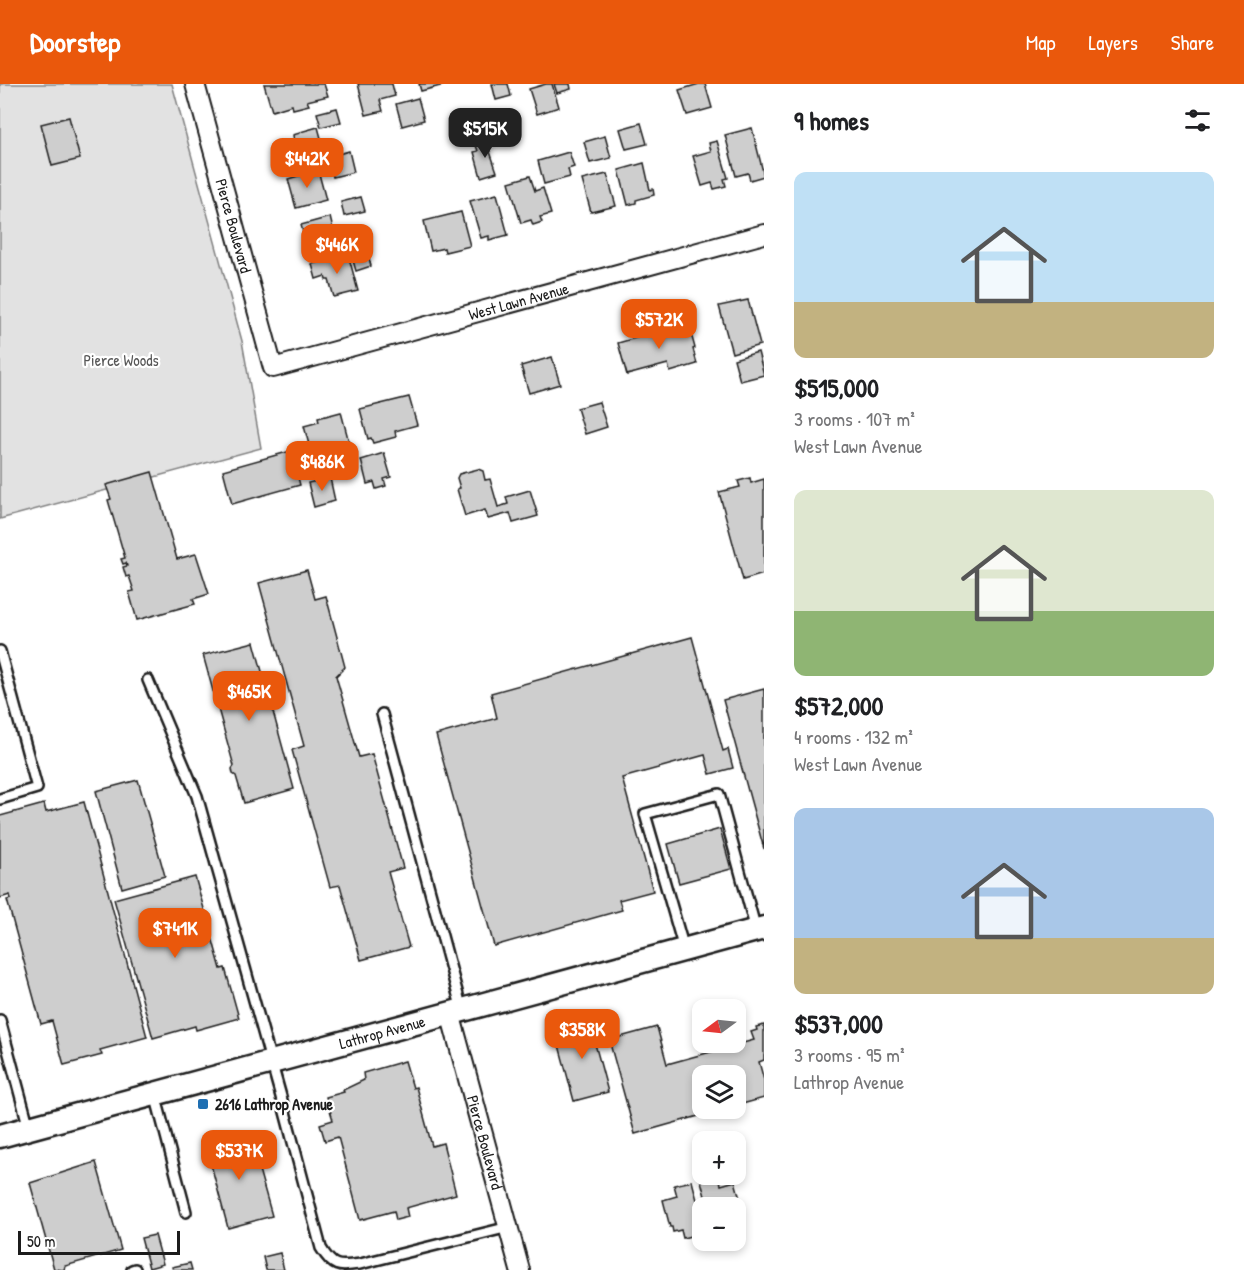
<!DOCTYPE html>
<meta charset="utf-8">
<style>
:root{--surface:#fff;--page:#f6f6f6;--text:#202124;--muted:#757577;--accent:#ea580c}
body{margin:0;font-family:"Patrick Hand",sans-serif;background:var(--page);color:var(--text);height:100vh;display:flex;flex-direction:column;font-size:22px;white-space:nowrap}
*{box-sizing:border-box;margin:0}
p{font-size:20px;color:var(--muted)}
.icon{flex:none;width:33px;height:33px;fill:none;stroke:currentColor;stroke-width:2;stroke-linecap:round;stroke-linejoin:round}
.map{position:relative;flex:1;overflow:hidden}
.sheet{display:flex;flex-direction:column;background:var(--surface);width:480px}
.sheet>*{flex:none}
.needle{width:39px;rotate:255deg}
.controls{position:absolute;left:692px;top:915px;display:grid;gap:12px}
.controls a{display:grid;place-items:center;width:54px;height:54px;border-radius:12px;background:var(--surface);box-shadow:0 3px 9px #0003;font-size:30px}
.scale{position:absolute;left:18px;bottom:15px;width:162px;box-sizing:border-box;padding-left:6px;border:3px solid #1c1c1c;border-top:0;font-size:16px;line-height:21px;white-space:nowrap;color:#1c1c1c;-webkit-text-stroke:4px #fff;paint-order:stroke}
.price{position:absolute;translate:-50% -51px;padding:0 14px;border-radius:12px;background:var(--accent);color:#fff;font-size:20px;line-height:39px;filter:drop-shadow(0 2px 3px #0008)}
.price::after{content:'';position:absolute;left:50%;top:36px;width:18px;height:14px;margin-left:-9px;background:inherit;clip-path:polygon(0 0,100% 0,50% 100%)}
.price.active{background:#222;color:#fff}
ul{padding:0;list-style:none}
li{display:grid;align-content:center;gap:12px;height:318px;padding:0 30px}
li span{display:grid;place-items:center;height:186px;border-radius:12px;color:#555}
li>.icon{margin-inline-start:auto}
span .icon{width:108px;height:108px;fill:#fffc;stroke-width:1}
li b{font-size:26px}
h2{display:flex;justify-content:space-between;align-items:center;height:72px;padding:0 30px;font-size:26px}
header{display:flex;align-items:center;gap:36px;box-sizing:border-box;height:84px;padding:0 30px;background:var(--accent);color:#fff}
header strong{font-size:28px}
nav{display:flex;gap:33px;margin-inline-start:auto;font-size:21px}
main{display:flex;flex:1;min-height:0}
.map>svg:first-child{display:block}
</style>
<header>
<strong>Doorstep</strong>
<nav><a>Map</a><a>Layers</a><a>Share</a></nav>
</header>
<main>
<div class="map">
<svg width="764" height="1186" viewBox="0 0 764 1186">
<rect width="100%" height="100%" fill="#fff"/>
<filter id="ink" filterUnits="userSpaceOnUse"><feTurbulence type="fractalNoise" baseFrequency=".0167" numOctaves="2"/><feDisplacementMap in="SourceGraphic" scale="12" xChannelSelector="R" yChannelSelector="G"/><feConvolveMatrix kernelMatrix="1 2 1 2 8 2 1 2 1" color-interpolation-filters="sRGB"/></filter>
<g filter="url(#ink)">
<polygon fill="#e2e2e2" stroke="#7f7f7f" stroke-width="1.5" points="0,0 172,0 242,257 261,364 0,435"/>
<g fill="#cecece" stroke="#1c1c1c" stroke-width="1.5">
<polygon points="264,0 324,0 328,12 307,17 309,21 293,25 292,21 272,27"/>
<polygon points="358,0 392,0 395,12 380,16 383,27 366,31"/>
<polygon points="419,0 448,0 421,7"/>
<polygon points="492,0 508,0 511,12 496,16"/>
<polygon points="546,0 552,0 559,23 537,30 529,5"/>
<polygon points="554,0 570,0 571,5 557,9"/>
<polygon points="699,0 705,0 712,24 687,31 679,6"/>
<polygon points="418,14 424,36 402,42 396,20"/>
<polygon points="337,24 341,38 321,43 317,29"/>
<polygon points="69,33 80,75 52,82 41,40"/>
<polygon points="641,39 647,60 626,65 620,45"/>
<polygon points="318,43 325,69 285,79 280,61 294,57 293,51 300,49 300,48"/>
<polygon points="752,44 764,92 750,96 748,89 736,92 725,51"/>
<polygon points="605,52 611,74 590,79 584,58"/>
<polygon points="486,56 497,88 481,93 474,68 478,67 475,59"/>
<polygon points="717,57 728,94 724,95 726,102 714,105 712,99 702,102 693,72 711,67 709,59"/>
<polygon points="349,67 354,88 333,93 328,73"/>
<polygon points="569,68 574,83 568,85 570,93 544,100 538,77"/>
<polygon points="644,79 650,106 653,105 654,111 636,116 636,119 628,121 619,86"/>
<polygon points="318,86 326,116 296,124 288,95"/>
<polygon points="607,90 616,122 591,128 582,96"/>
<polygon points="530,92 535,107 543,104 551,130 540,133 542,138 533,141 531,136 521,139 509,98"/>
<polygon points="497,110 508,151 489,156 489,152 481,154 470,117"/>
<polygon points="361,113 365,127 344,132 341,118"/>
<polygon points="461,128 470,162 445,168 444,164 431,167 424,137"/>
<polygon points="330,133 337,162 309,170 301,141"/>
<polygon points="366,162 371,182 356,187 350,166"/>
<polygon points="348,170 358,207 334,213 329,196 326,196 325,192 316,195 312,180"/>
<polygon points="748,216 760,261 732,269 719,222"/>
<polygon points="688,239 695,264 693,265 697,280 670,288 668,280 627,291 618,259 639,253 638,249 659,243 660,247"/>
<polygon points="758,268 764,291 740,297 734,275"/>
<polygon points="552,273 560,300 529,309 521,282"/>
<polygon points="409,313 417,341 395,347 396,353 373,359 371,354 368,355 360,325"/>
<polygon points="599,318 607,343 585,350 577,324"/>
<polygon points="341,328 350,362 312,372 304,342 319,338 318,334"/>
<polygon points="291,367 300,401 232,420 223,386"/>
<polygon points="384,369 391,393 384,395 386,402 376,405 374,398 367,400 361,376"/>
<polygon points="478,385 483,387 485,396 490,395 498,423 508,420 506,413 530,406 538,432 513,439 510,429 488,435 485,426 465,432 457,405 460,404 457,394 459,390"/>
<polygon points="152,388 177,475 196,470 209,510 193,515 195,520 137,536 129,508 134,507 129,492 126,493 123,483 127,482 126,479 123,480 121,475 125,474 108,416 111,415 106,401"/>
<polygon points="330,394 335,417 314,423 308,399"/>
<polygon points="750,394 751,399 764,395 764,490 743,496 719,408 740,403 738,397"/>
<polygon points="307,486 315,515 326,512 345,583 336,592 359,673 372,670 403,784 388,788 409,863 361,876 340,801 330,803 292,666 304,662 259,499"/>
<polygon points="692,553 723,667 728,665 733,684 710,690 705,671 622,694 653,807 619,816 622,826 494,862 436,651 497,634 491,609"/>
<polygon points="254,558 294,705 244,719 236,692 233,690 232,685 234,682 203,571"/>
<polygon points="764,605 764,765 723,616"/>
<polygon points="138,696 165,792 122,804 96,707"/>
<polygon points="84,718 147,953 100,966 102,971 64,981 52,937 41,940 7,816 11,815 10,811 0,814 0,732 44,720 46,728"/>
<polygon points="720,745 731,785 679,799 668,760"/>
<polygon points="195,793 221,885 225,884 239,934 196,946 195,942 153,954 114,815"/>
<polygon points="591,933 594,944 591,945 608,1008 574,1017 556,950 571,945 570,939"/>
<polygon points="764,941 764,976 759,978 764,996 764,1014 735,1022 735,992 702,992 702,1024 727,1024 635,1050 609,956 657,943 667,980 754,956 751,948 757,946 756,943"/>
<polygon points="405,977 413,1004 416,1003 432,1062 443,1059 456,1110 406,1124 408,1133 396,1136 394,1127 360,1136 338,1053 325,1057 320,1040 333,1036 326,1013 344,1008 343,1006 364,996 363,989"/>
<polygon points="249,1050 272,1132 228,1144 206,1062"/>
<polygon points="96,1078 121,1166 65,1182 64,1186 54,1185 30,1099"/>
<polygon points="711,1090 719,1090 721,1101 735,1097 744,1129 737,1131 739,1139 735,1140 735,1124 708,1124 700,1093"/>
<polygon points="692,1097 702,1135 702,1149 683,1154 681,1146 673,1148 672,1143 670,1143 663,1116 677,1112 674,1101"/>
<polygon points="155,1151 163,1180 149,1184 141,1154"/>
<polygon points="280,1169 284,1186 266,1186 263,1173"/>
<polygon points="190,1179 192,1186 173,1186 172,1183"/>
</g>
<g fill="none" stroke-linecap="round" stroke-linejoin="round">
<defs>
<g id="service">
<polyline points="0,567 37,704 0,715"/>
<path d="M148 596 197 712 280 1009 321 1164C333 1184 338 1183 360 1180L509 1143"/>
<polyline points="382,630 462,926"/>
<polyline points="684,865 645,730 719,710 756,846"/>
<polyline points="0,936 29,1044"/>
<polyline points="155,1010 186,1128"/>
<polyline points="132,1186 135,1185"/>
</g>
<g id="minor">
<path id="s1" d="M195 0 273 284 764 150"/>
<path id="s2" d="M450 929 520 1186"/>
</g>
<g id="tertiary">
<path id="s3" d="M0 1052 764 844"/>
</g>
</defs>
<use href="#service" stroke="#1c1c1c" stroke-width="14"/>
<use href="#minor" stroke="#1c1c1c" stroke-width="22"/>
<use href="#tertiary" stroke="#1c1c1c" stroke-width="27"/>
<use href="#service" stroke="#fff" stroke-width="9"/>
<use href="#minor" stroke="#fff" stroke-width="18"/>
<use href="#tertiary" stroke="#fff" stroke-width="22"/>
</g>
</g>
<rect fill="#1f6fb2" stroke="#fff" stroke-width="2" x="197" y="1014" width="12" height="12" rx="3"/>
<g text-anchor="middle" stroke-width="4.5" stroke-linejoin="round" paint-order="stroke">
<g font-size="16" fill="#1c1c1c" stroke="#fff">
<text dy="6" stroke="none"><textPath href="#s1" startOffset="147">Pierce Boulevard</textPath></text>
<text dy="6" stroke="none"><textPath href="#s1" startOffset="549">West Lawn Avenue</textPath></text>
<text dy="6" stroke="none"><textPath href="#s3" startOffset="396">Lathrop Avenue</textPath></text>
<text dy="6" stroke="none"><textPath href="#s2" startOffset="134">Pierce Boulevard</textPath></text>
</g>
<g font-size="16" fill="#575757" stroke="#fff">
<text x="121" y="282">Pierce Woods</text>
</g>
<g font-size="16" font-weight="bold" fill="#1c1c1c" stroke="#fff" text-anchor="start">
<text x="215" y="1026">2616 Lathrop Avenue</text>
</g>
</g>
</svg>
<div class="controls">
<a><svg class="needle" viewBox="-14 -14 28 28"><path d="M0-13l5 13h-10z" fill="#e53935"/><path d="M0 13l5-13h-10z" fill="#757577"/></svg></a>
<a><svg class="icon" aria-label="layers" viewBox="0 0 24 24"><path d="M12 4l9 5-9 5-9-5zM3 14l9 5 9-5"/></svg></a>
<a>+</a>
<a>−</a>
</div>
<div class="scale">50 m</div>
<b class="price active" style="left:485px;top:75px">$515K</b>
<b class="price" style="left:307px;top:105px">$442K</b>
<b class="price" style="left:337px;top:191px">$446K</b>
<b class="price" style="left:659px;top:266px">$572K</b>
<b class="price" style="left:322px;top:408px">$486K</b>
<b class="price" style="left:249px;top:638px">$465K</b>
<b class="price" style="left:175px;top:875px">$741K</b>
<b class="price" style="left:582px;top:976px">$358K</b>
<b class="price" style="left:239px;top:1097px">$537K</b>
</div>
<section class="sheet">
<h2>9 homes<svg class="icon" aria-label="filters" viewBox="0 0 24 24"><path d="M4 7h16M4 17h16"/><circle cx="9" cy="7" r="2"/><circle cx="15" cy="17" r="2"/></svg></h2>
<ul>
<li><span style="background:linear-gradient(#bfe0f5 70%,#c2b280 0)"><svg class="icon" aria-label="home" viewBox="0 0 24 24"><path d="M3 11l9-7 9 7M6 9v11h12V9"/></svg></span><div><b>$515,000</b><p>3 rooms · 107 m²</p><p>West Lawn Avenue</p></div></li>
<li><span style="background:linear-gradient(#dfe7d0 65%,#8fb573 0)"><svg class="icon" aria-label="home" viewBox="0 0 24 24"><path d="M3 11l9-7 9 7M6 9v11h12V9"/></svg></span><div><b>$572,000</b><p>4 rooms · 132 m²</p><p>West Lawn Avenue</p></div></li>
<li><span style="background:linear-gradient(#a9c7e8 70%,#c2b280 0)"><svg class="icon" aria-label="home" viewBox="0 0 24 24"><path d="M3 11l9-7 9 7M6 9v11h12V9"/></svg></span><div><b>$537,000</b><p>3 rooms · 95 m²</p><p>Lathrop Avenue</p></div></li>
</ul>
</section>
</main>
